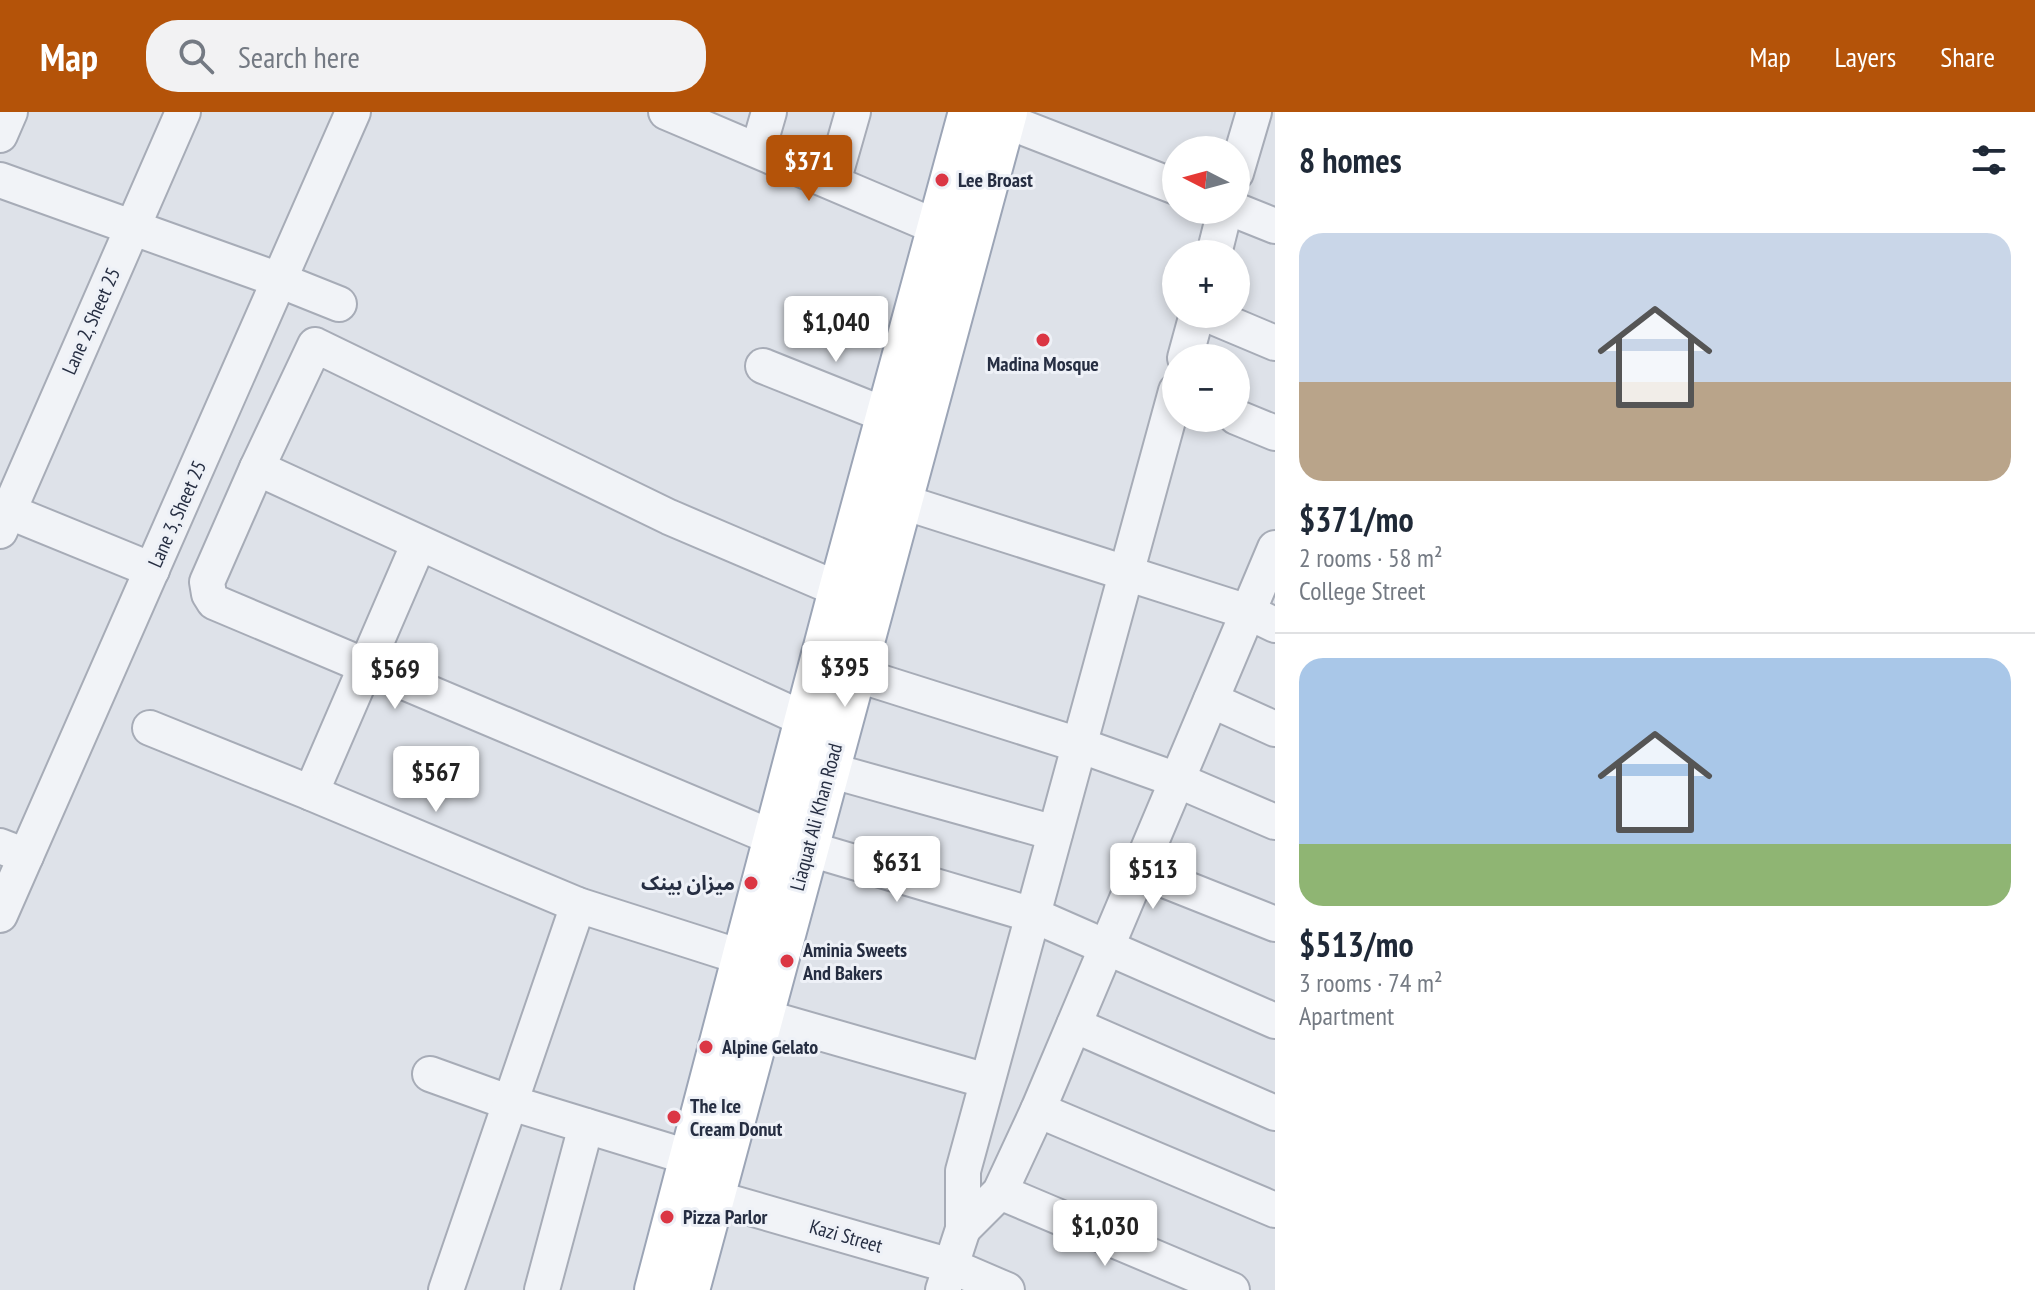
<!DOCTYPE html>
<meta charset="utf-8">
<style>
:root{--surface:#fff;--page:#f2f2f3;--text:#1f2937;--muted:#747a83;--line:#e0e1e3;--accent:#b45309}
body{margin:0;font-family:"PT Sans Narrow","Noto Sans Arabic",sans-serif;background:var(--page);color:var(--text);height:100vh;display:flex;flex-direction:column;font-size:30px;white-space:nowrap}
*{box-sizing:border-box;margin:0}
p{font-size:26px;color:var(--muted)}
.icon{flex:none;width:44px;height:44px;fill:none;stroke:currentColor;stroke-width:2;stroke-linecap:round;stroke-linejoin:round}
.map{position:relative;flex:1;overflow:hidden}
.details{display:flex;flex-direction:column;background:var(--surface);width:760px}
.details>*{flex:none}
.needle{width:52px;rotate:276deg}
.buttons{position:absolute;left:1162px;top:24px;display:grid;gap:16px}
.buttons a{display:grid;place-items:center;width:88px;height:88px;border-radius:50%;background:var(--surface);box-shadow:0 4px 12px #0003;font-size:40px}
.price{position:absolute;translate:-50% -68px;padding:0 18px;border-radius:8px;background:#fff;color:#222;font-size:26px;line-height:52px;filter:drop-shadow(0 2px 4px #0008)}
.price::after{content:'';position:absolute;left:50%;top:48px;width:24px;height:18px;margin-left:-12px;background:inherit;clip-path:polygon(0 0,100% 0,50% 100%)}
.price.selected{background:var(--accent);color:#fff}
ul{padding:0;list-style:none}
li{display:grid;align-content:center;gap:16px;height:424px;padding:0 24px}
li+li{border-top:2px solid var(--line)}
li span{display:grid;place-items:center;height:248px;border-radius:24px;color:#555}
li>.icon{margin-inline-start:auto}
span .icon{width:144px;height:144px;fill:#fffc;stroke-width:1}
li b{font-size:34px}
h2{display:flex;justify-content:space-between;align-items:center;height:96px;padding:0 24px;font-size:34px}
header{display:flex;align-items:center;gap:48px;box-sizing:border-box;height:112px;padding:0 40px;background:var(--accent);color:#fff}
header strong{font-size:38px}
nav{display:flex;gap:44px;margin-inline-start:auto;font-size:28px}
.search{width:560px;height:72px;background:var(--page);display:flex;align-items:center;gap:20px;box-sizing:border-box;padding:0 28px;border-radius:32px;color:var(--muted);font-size:30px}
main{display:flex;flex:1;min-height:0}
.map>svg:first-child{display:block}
</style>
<header>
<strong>Map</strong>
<div class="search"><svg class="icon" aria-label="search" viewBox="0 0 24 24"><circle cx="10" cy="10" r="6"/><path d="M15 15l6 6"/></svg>Search here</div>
<nav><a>Map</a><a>Layers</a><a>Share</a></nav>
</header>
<main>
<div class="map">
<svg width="1275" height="1178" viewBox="0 0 1275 1178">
<rect width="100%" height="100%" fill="#dee2e9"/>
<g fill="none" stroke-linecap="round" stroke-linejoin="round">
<defs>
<g id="minor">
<polyline points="666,0 939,116 961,122"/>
<polyline points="983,0 1176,75"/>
<polyline points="0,23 10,0"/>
<polyline points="758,38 769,0"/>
<polyline points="1236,61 1254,0"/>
<polyline points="0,68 279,168 339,192"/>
<polyline points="833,70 853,0"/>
<polyline points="1235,98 1275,114"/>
<polyline points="1214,142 1225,98"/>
<polyline points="1206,202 1275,231"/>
<polyline points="1185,246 1197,202"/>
<polyline points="763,254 888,304"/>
<polyline points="1236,305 1275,321"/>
<polyline points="257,356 207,470 209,482 214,490 776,727 1033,803 1275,909"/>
<polyline points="900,389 1248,500 1275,513"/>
<polyline points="0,396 152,458"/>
<polyline points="0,419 183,0"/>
<polyline points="419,431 311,681 578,793 744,846"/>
<polyline points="855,562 1079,633 1177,668 1275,710"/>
<polyline points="1211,588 1275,617"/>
<polyline points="808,609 257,356 315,233 669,405 840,478"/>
<polyline points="150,616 311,681"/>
<polyline points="829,658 1055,721"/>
<polyline points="0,734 26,744"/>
<polyline points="1139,758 1275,812"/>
<polyline points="0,803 353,0"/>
<polyline points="761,904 987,969"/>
<polyline points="1074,913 1275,1001"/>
<polyline points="430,962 508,990 691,1046"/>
<polyline points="1038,998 1275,1098"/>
<polyline points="691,1079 951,1154 1007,1178"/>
<polyline points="1000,1080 1232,1178"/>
<polyline points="963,1117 1000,1080 1038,998 1275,436"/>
<polyline points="446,1178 578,793"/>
<polyline points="542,1178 586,1014"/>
<polyline points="943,1178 963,1117 963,1059 1176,279"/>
</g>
<g id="major">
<polyline points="656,1178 840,478 970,0"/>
<polyline points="688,1178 1006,0"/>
</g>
</defs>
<use href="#minor" stroke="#a7acb7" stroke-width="38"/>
<use href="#major" stroke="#9ca5b6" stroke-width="46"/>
<use href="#minor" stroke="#f1f3f7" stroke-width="34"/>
<use href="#major" stroke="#fff" stroke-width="42"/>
</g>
<g fill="#db3644" stroke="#eef1f7" stroke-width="3">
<circle cx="942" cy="68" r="8"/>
<circle cx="1043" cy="228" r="8"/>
<circle cx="751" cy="771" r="8"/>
<circle cx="787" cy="849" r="8"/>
<circle cx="706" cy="935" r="8"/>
<circle cx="674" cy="1005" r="8"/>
<circle cx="667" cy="1105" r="8"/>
</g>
<g text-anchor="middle" stroke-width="6" stroke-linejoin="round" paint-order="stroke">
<g font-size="20" font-weight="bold" fill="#262e42" stroke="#eef1f7" text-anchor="start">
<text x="958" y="75">Lee Broast</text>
<text x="1043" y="259" text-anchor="middle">Madina Mosque</text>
<text x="735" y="778" text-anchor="end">میزان بینک</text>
<text x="803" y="845">Aminia Sweets<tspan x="803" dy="23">And Bakers</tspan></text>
<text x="722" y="942">Alpine Gelato</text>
<text x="690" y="1001">The Ice<tspan x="690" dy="23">Cream Donut</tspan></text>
<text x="683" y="1112">Pizza Parlor</text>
</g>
<g font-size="20" fill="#262e42" stroke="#eef1f7">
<text transform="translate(91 209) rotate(-66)" y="7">Lane 2, Sheet 25</text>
<text transform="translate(177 402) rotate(-66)" y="7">Lane 3, Sheet 25</text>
<text transform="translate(816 705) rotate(-75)" y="7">Liaquat Ali Khan Road</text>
<text transform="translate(846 1124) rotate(16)" y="7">Kazi Street</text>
</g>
</g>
</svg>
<div class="buttons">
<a><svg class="needle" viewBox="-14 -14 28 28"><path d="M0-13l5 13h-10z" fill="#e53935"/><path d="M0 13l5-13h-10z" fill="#747a83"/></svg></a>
<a>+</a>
<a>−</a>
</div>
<b class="price selected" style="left:809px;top:91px">$371</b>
<b class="price" style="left:836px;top:252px">$1,040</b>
<b class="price" style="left:845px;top:597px">$395</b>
<b class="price" style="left:395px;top:599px">$569</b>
<b class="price" style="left:436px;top:702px">$567</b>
<b class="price" style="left:897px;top:792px">$631</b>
<b class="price" style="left:1153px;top:799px">$513</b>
<b class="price" style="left:1105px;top:1156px">$1,030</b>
</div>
<section class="details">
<h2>8 homes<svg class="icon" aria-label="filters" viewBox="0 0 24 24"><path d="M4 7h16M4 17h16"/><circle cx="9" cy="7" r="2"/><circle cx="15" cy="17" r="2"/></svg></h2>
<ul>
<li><span style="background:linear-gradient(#c9d6e8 60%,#b9a48a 0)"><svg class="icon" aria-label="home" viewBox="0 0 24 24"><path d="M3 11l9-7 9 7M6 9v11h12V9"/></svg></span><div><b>$371/mo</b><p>2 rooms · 58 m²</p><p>College Street</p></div></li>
<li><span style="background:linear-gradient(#a9c7e8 75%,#8fb573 0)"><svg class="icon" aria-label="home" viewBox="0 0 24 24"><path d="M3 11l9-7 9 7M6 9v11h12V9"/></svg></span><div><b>$513/mo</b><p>3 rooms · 74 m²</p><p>Apartment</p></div></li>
</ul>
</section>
</main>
